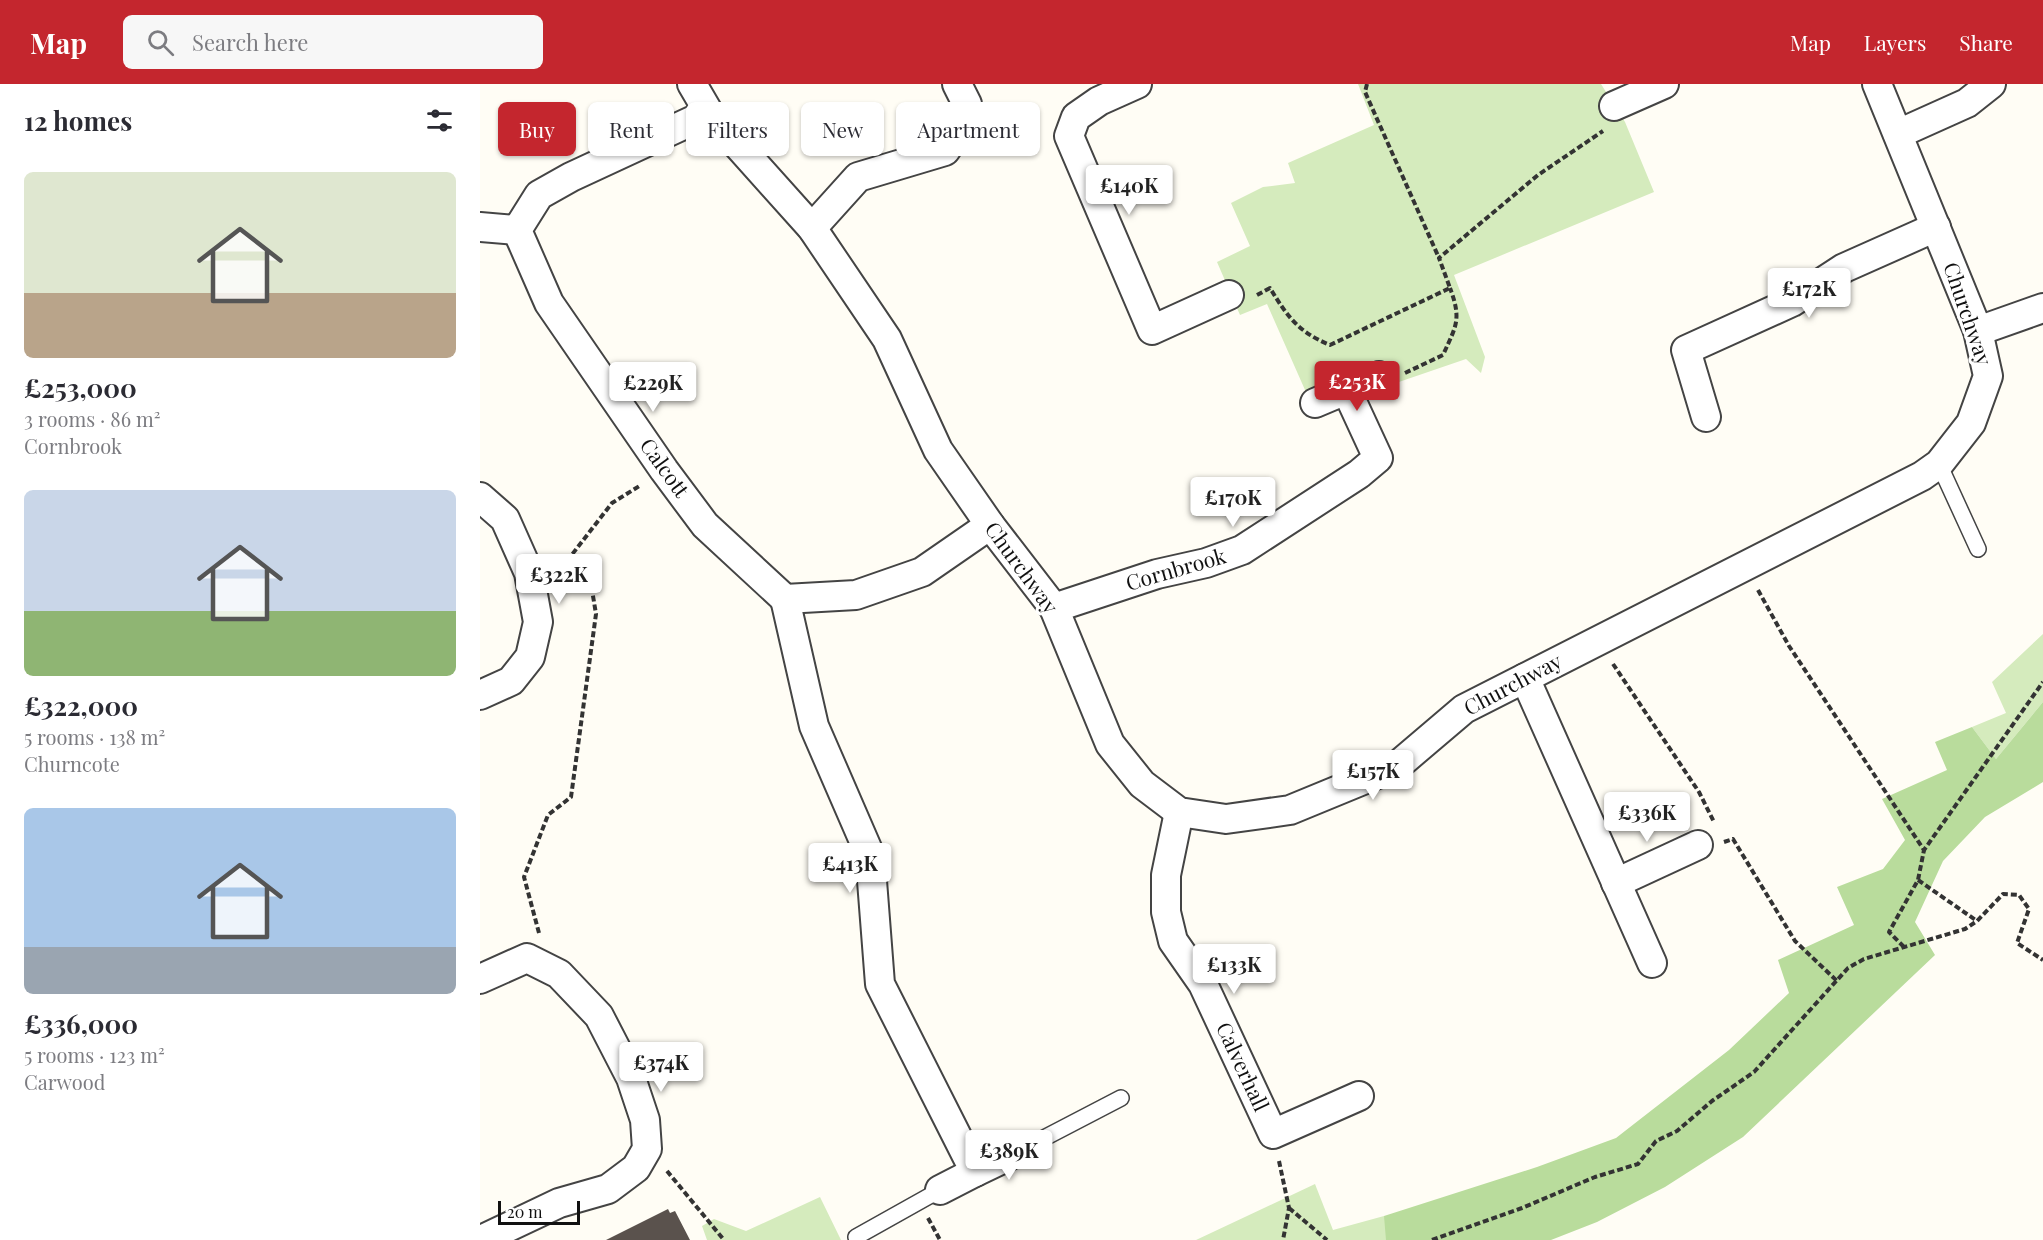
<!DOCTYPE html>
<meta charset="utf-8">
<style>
:root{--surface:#fff;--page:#f7f7f7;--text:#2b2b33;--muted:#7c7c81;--accent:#c4262e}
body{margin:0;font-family:"Playfair Display",serif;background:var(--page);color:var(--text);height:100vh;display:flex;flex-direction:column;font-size:22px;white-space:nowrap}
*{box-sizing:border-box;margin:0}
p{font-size:20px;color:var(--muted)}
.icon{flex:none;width:33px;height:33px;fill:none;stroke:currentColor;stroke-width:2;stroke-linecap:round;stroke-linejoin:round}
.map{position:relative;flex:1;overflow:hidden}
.drawer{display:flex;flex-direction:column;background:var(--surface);width:480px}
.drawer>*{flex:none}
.hud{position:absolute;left:18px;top:18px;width:570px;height:54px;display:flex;gap:12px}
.scale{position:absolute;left:18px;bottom:15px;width:82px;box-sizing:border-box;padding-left:6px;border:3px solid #111;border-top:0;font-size:16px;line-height:21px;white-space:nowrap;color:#111;-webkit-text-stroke:4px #fff;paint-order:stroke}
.price{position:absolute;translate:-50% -51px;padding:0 14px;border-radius:6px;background:#fff;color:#222;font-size:20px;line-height:39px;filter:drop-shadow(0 2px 3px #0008)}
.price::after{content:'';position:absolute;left:50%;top:36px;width:18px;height:14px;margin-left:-9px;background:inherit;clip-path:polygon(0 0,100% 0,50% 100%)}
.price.on{background:var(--accent);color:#fff}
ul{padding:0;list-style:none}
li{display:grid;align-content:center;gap:12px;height:318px;padding:0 24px}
li span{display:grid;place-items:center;height:186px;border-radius:9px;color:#555}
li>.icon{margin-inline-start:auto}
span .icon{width:108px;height:108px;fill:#fffc;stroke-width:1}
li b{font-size:26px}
h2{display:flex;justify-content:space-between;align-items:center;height:72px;padding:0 24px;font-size:26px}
.chip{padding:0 21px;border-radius:9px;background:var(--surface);box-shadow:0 2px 4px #0004;font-size:21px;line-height:54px}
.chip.on{background:var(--accent);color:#fff}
header{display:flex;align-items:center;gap:36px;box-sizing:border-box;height:84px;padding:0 30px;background:var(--accent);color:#fff}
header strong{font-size:28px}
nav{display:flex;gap:33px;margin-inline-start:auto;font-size:21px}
.search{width:420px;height:54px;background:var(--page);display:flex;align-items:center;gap:15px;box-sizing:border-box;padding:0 21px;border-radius:9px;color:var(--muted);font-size:22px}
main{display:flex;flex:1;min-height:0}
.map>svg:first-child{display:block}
</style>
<header>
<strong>Map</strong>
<div class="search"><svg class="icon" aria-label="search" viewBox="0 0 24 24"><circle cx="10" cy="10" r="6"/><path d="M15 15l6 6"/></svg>Search here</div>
<nav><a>Map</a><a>Layers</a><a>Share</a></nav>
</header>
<main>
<section class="drawer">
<h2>12 homes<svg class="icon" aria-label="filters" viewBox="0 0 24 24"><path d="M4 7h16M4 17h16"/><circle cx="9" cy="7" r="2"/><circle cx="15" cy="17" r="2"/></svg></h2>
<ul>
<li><span style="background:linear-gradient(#dfe7d0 65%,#b9a48a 0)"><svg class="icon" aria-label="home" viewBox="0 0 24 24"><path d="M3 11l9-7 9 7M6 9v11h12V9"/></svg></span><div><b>£253,000</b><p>3 rooms · 86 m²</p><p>Cornbrook</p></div></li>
<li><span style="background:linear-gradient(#c9d6e8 65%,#8fb573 0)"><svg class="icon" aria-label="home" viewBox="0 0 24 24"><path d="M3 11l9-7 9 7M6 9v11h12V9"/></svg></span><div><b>£322,000</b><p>5 rooms · 138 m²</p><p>Churncote</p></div></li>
<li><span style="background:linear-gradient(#a9c7e8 75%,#9aa5b1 0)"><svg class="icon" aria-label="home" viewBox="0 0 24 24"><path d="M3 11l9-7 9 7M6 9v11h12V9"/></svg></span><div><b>£336,000</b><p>5 rooms · 123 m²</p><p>Carwood</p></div></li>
</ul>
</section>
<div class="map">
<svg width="1563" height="1156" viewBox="0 0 1563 1156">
<rect width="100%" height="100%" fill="#fffdf5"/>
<g fill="#d5ebbd">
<polygon points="878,0 1121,0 1145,38 1174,108 974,191 1005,273 1001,289 986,275 913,300 906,283 829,315 787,220 760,231 737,178 770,162 751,119 783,103 815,99 808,79 894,41"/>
<polygon points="1563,550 1563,618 1516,675 1492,643 1526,629 1512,598"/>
<polygon points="835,1100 853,1146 904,1132 917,1156 716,1156"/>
<polygon points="340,1113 361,1156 227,1156 222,1142 234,1135 266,1147"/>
</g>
<polygon fill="#b9dc9c" points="1563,618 1563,698 1505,733 1463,777 1435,838 1455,871 1263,1053 1185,1103 1117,1138 1071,1156 906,1156 904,1132 1057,1083 1136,1054 1249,966 1309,909 1298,876 1374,841 1357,803 1403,785 1425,756 1402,715 1467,686 1455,658 1492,643 1516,675"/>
<polygon fill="#5a524d" points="188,1125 190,1129 195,1127 210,1156 126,1156"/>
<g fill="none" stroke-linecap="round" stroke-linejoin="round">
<defs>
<g id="lane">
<polyline points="1459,380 1498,465"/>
<polyline points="543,1065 641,1014"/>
<polyline points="376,1153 460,1106"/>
</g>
<g id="street">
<polyline points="212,0 229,29 332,144 407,255 458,366 510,441 574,524 630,660 662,700 699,728 746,735 810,726 917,682 984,625 1442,392 1459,380 1491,339 1508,292 1498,247 1397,0"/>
<polyline points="657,0 619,17 596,33 589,52 672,246 749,211"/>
<polyline points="1134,22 1184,0"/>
<polyline points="229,29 91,93 59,111 37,146 69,219 184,386 225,441 305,515 376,511 442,488 510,441"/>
<polyline points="1418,50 1487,19 1511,0"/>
<polyline points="0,143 37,146"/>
<polyline points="332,144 378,93 465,67 483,41 487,20 477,0"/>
<polyline points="1498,247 1563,224"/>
<polyline points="835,319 899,292"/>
<polyline points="1226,333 1206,266 1312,218 1364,184 1456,143"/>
<polyline points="0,413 25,435 49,489 58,538 50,573 31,597 0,611"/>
<polyline points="305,515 334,642 390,771 400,900 495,1088 460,1106"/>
<polyline points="574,524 677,490 726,479 762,466 879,390 898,374 867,307"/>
<polyline points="1045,594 1172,879"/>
<polyline points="699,728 686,791 686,828 693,857 723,900 793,1050 879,1012"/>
<polyline points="1136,799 1218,761"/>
<polyline points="0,895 47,874 79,890 119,932 151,994 165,1036 167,1065 156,1084 128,1105 79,1119 1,1156"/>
<polyline points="495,1088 543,1065"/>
</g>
</defs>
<use href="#lane" stroke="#444" stroke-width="18"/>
<use href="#street" stroke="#444" stroke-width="32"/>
<g stroke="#333" stroke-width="4" stroke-dasharray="6 3" stroke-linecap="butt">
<polyline points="887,0 885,8 959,174"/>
<path d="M777 211 790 204C807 232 818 248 850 261L970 204 959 174 1058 91 1123 47"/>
<path d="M925 289 963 271C976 242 982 236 970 204"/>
<polyline points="87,477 132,419 161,401"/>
<polyline points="1278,506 1309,562 1444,766 1563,598"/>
<polyline points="1133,580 1219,708 1234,738"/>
<polyline points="1244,758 1253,755 1315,857 1357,897"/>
<polyline points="1438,796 1497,837"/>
<polyline points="59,849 44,793 68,731 91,713 116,530 112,506 87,477 74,481"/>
<polyline points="1424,863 1409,848 1438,796 1444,766"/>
<polyline points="799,1077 809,1124 803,1156"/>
<polyline points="187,1087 244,1156"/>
<polyline points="809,1124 847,1156"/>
<polyline points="448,1134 460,1156"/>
<polyline points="952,1156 1042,1124 1115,1093 1158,1080 1176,1057 1197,1047 1232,1017 1274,988 1368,884 1384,875 1485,845 1497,837 1523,810 1539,811 1549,825 1537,859 1563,876"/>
</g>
<use href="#lane" stroke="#fff" stroke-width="15"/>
<use href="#street" stroke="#fff" stroke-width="28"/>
</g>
<g text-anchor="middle" stroke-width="6" stroke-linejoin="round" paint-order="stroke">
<g font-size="21" fill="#111" stroke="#fff">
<text transform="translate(1487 230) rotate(71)" y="7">Churchway</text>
<text transform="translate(184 384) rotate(54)" y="7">Calcott</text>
<text transform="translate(541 484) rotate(54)" y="7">Churchway</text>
<text transform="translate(696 486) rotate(-16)" y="7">Cornbrook</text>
<text transform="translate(1033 601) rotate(-28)" y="7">Churchway</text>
<text transform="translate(762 983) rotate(65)" y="7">Calverhall</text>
</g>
</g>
</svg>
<div class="scale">20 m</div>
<b class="price" style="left:649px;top:132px">£140K</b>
<b class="price" style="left:1329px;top:235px">£172K</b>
<b class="price on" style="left:877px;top:328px">£253K</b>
<b class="price" style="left:173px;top:329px">£229K</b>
<b class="price" style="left:753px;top:444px">£170K</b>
<b class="price" style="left:79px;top:521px">£322K</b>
<b class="price" style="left:893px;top:717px">£157K</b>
<b class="price" style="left:1167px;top:759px">£336K</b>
<b class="price" style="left:370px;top:810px">£413K</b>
<b class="price" style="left:754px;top:911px">£133K</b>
<b class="price" style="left:181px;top:1009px">£374K</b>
<b class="price" style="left:529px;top:1097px">£389K</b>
<div class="hud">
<a class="chip on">Buy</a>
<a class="chip">Rent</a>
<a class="chip">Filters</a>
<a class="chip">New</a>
<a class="chip">Apartment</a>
</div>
</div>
</main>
